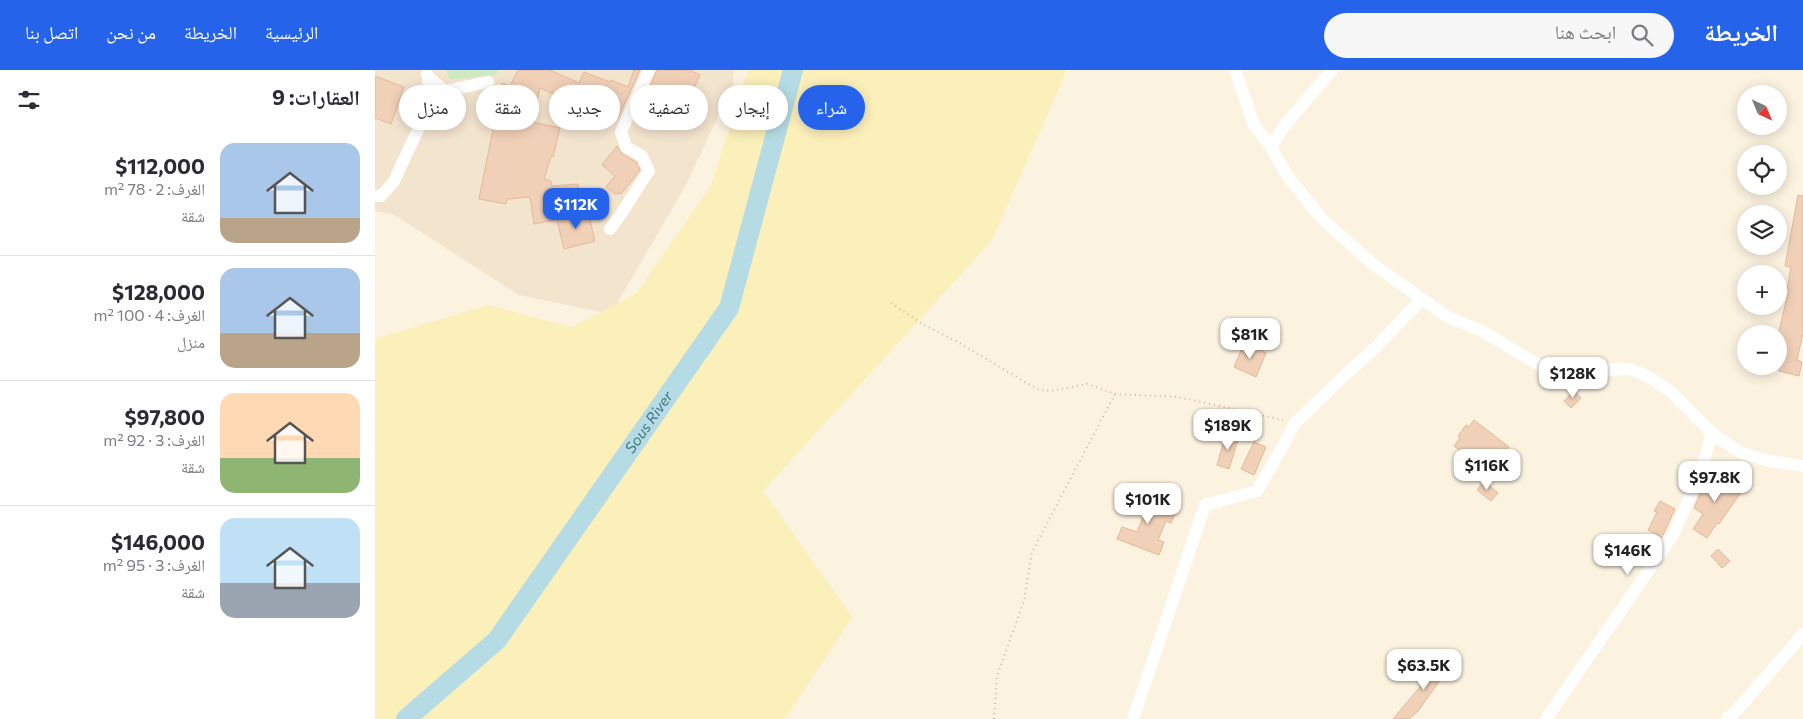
<!DOCTYPE html>
<html lang="ar">
<meta charset="utf-8">
<style>
:root{--surface:#fff;--page:#f7f7f7;--text:#2b2b33;--muted:#7c7c81;--line:#e1e1e2;--accent:#2563eb}
body{margin:0;font-family:Commissioner,"Noto Naskh Arabic",sans-serif;background:var(--page);color:var(--text);direction:rtl;height:100vh;display:flex;flex-direction:column;font-size:19px;white-space:nowrap}
*{box-sizing:border-box;margin:0}
p{font-size:16px;color:var(--muted)}
.icon{flex:none;width:28px;height:28px;fill:none;stroke:currentColor;stroke-width:2;stroke-linecap:round;stroke-linejoin:round}
.map{position:relative;flex:1;overflow:hidden;direction:ltr}
.panel{display:flex;flex-direction:column;background:var(--surface);width:375px}
.panel>*{flex:none}
.guide{position:absolute;left:15px;top:15px;width:475px;height:45px;direction:rtl;display:flex;gap:10px}
.needle{width:32px;rotate:136deg}
.fabs{position:absolute;left:1362px;top:15px;display:grid;gap:10px}
.fabs a{display:grid;place-items:center;width:50px;height:50px;border-radius:50%;background:var(--surface);box-shadow:0 2px 12px #0003;font-size:25px}
.price{position:absolute;translate:-50% -42px;padding:0 11px;border-radius:10px;background:#fff;color:#222;font-size:16px;line-height:32px;filter:drop-shadow(0 1px 2px #0008)}
.price::after{content:'';position:absolute;left:50%;top:30px;width:15px;height:11px;margin-left:-8px;background:inherit;clip-path:polygon(0 0,100% 0,50% 100%)}
.price.active{background:var(--accent);color:#fff}
ul{padding:0;list-style:none}
li{display:flex;align-items:center;gap:15px;height:125px;padding:0 15px}
li+li{border-top:1px solid var(--line)}
li span{display:grid;place-items:center;flex:none;width:140px;height:100px;border-radius:15px;color:#555}
li>.icon{margin-inline-start:auto}
span .icon{width:60px;height:60px;fill:#fffc;stroke-width:1}
li b{font-size:21px}
h2{display:flex;justify-content:space-between;align-items:center;height:60px;padding:0 15px;font-size:21px}
.tag{padding:0 18px;border-radius:22px;background:var(--surface);box-shadow:0 2px 12px #0003;font-size:18px;line-height:45px}
.tag.active{background:var(--accent);color:#fff}
header{display:flex;align-items:center;gap:30px;box-sizing:border-box;height:70px;padding:0 25px;background:var(--accent);color:#fff}
header strong{font-size:24px}
nav{display:flex;gap:28px;margin-inline-start:auto;font-size:18px}
.search{width:350px;height:45px;background:var(--page);display:flex;align-items:center;gap:12px;box-sizing:border-box;padding:0 18px;border-radius:28px;color:var(--muted);font-size:19px}
main{display:flex;flex:1;min-height:0}
.map>svg:first-child{display:block}
</style>
<header>
<strong>الخريطة</strong>
<div class="search"><svg class="icon" aria-label="search" viewBox="0 0 24 24"><circle cx="10" cy="10" r="6"/><path d="M15 15l6 6"/></svg>ابحث هنا</div>
<nav><a>الرئيسية</a><a>الخريطة</a><a>من نحن</a><a>اتصل بنا</a></nav>
</header>
<main>
<div class="map">
<svg width="1428" height="649" viewBox="0 0 1428 649">
<rect width="100%" height="100%" fill="#fcf2e0"/>
<polygon fill="#f3e4ce" points="0,0 71,0 76,10 119,5 123,0 359,0 358,14 311,115 236,244 144,225 18,144 0,141"/>
<polygon fill="#cee8bf" points="71,0 123,0 120,5 75,10"/>
<polygon fill="#fbefba" points="373,0 692,0 617,170 388,421 477,547 410,649 0,649 0,269 113,235 197,257 262,223 336,115"/>
<g fill="none" stroke-linecap="round" stroke-linejoin="round">
<path stroke="#b5dce4" stroke-width="20" id="s1" d="M31 649 122 570 354 238 418 0"/>
</g>
<g fill="#f1d0b8" stroke="#e3b898">
<polygon points="143,0 175,0 204,13 209,2 235,12 236,10 253,17 259,0 265,0 243,48 220,38 227,23 208,15 201,34 165,18 157,52 185,58 178,87 176,86 169,109 176,111 177,116 203,114 204,126 177,127 180,150 159,154 155,127 132,129 131,134 104,129 122,40 120,39 127,13 135,16"/>
<polygon points="282,0 315,0 325,5 307,43 277,30 274,38 267,35"/>
<polygon points="0,6 29,17 16,54 0,48"/>
<polygon points="204,32 224,40 216,58 196,49"/>
<polygon points="242,76 247,84 261,92 265,100 247,123 240,124 231,117 240,106 227,95"/>
<polygon points="1423,125 1428,126 1428,263 1422,290 1427,292 1424,306 1404,301 1404,261 1414,219 1412,219 1416,197 1410,196"/>
<polygon points="213,142 220,171 189,179 182,150"/>
<polygon points="869,273 891,283 881,307 859,297"/>
<polygon points="1199,321 1206,328 1196,338 1189,331"/>
<polygon points="1099,350 1134,377 1113,403 1079,376 1085,368 1083,366 1091,355 1094,357"/>
<polygon points="851,363 864,367 854,399 842,395"/>
<polygon points="879,372 891,377 879,405 866,399"/>
<polygon points="1334,403 1363,414 1369,418 1344,454 1342,453 1332,468 1318,459 1328,444 1319,438"/>
<polygon points="1109,411 1123,423 1116,431 1102,420"/>
<polygon points="759,423 802,440 796,453 791,451 783,470 789,472 784,485 742,469 747,457 762,462 770,442 755,436"/>
<polygon points="1285,431 1300,439 1287,467 1273,460 1282,442 1279,441"/>
<polygon points="1343,479 1355,491 1347,498 1336,486"/>
<polygon points="1071,586 1078,592 1043,641 1034,649 1018,649"/>
</g>
<g fill="none" stroke-linecap="round" stroke-linejoin="round">
<g stroke="#d5b49b" stroke-width="2" stroke-dasharray="1 4" stroke-linecap="butt">
<polyline points="516,233 549,255 581,271 662,319 676,321 712,314 740,324 803,327 908,350"/>
<polyline points="619,649 622,606 649,531 657,482 740,324"/>
</g>
<g stroke="#fff" stroke-width="12">
<polyline points="860,0 879,55 896,77 911,104 947,149 999,195 1047,229 1073,247 1109,262 1174,301 1197,305 1226,300 1255,299 1274,307 1296,322 1337,363 1366,383 1395,391 1428,396"/>
<polyline points="52,4 53,7 70,21 113,12"/>
<polyline points="896,77 909,56 957,0"/>
<polyline points="0,126 6,126 18,113 55,34 53,7"/>
<path d="M235 159C250 141 260 120 274 101L267 86 251 77 246 62 274 0"/>
<polyline points="758,649 830,435 882,421 908,376 920,353 970,305 1000,278 1047,229"/>
<polyline points="1171,649 1298,465 1325,403 1337,363"/>
<polyline points="1352,649 1363,639 1428,564"/>
</g>
</g>
<g text-anchor="middle" stroke-width="5" stroke-linejoin="round" paint-order="stroke">
<g font-size="15" font-style="italic" fill="#417885" stroke="#fff6e5">
<text dy="5" stroke="none"><textPath href="#s1" startOffset="386">Sous River</textPath></text>
</g>
</g>
</svg>
<div class="fabs">
<a><svg class="needle" viewBox="-14 -14 28 28"><path d="M0-13l5 13h-10z" fill="#e53935"/><path d="M0 13l5-13h-10z" fill="#7c7c81"/></svg></a>
<a><svg class="icon" aria-label="locate" viewBox="0 0 24 24"><circle cx="12" cy="12" r="6"/><path d="M12 2v4M12 18v4M2 12h4M18 12h4"/></svg></a>
<a><svg class="icon" aria-label="layers" viewBox="0 0 24 24"><path d="M12 4l9 5-9 5-9-5zM3 14l9 5 9-5"/></svg></a>
<a>+</a>
<a>−</a>
</div>
<b class="price active" style="left:201px;top:160px">$112K</b>
<b class="price" style="left:875px;top:290px">$81K</b>
<b class="price" style="left:1198px;top:329px">$128K</b>
<b class="price" style="left:853px;top:381px">$189K</b>
<b class="price" style="left:1112px;top:421px">$116K</b>
<b class="price" style="left:1340px;top:433px">$97.8K</b>
<b class="price" style="left:773px;top:455px">$101K</b>
<b class="price" style="left:1253px;top:506px">$146K</b>
<b class="price" style="left:1049px;top:621px">$63.5K</b>
<div class="guide">
<a class="tag active">شراء</a>
<a class="tag">إيجار</a>
<a class="tag">تصفية</a>
<a class="tag">جديد</a>
<a class="tag">شقة</a>
<a class="tag">منزل</a>
</div>
</div>
<section class="panel">
<h2>العقارات: 9<svg class="icon" aria-label="filters" viewBox="0 0 24 24"><path d="M4 7h16M4 17h16"/><circle cx="9" cy="7" r="2"/><circle cx="15" cy="17" r="2"/></svg></h2>
<ul>
<li><span style="background:linear-gradient(#a9c7e8 75%,#b9a48a 0)"><svg class="icon" aria-label="home" viewBox="0 0 24 24"><path d="M3 11l9-7 9 7M6 9v11h12V9"/></svg></span><div><b>$112,000</b><p>الغرف: 2 · 78 m²</p><p>شقة</p></div></li>
<li><span style="background:linear-gradient(#a9c7e8 65%,#b9a48a 0)"><svg class="icon" aria-label="home" viewBox="0 0 24 24"><path d="M3 11l9-7 9 7M6 9v11h12V9"/></svg></span><div><b>$128,000</b><p>الغرف: 4 · 100 m²</p><p>منزل</p></div></li>
<li><span style="background:linear-gradient(#ffd9b3 65%,#8fb573 0)"><svg class="icon" aria-label="home" viewBox="0 0 24 24"><path d="M3 11l9-7 9 7M6 9v11h12V9"/></svg></span><div><b>$97,800</b><p>الغرف: 3 · 92 m²</p><p>شقة</p></div></li>
<li><span style="background:linear-gradient(#bfe0f5 65%,#9aa5b1 0)"><svg class="icon" aria-label="home" viewBox="0 0 24 24"><path d="M3 11l9-7 9 7M6 9v11h12V9"/></svg></span><div><b>$146,000</b><p>الغرف: 3 · 95 m²</p><p>شقة</p></div></li>
</ul>
</section>
</main>
